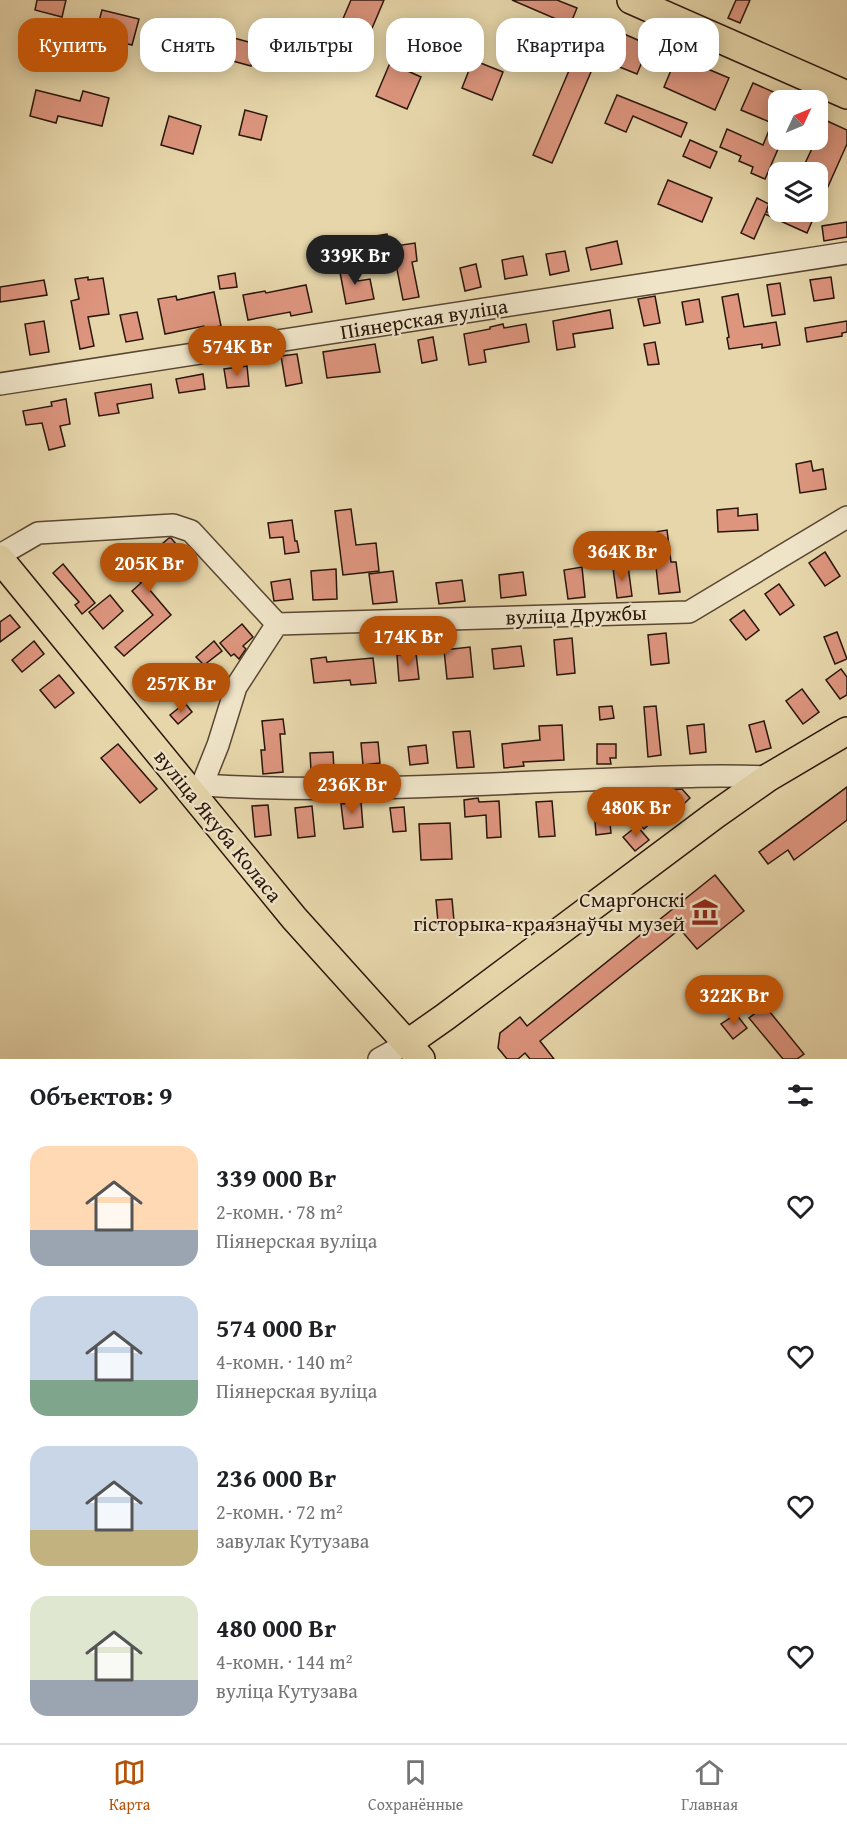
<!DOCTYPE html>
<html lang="ru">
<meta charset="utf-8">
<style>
:root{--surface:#fff;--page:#f2f2f2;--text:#202124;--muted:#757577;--line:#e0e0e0;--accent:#b45309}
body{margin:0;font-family:"Gentium Book Plus",serif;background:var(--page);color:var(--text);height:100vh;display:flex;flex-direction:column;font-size:22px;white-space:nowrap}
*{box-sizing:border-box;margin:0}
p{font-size:20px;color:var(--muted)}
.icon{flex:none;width:33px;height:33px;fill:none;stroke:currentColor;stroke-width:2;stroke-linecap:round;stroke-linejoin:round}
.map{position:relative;height:1059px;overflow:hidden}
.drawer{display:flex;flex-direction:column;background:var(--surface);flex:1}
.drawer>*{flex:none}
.top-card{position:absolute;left:18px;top:18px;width:812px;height:54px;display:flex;gap:12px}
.needle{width:39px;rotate:46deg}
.fabs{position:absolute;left:768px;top:90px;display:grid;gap:12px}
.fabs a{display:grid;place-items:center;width:60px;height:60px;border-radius:12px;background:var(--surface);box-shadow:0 3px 15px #0003;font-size:30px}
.price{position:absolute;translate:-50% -51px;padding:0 14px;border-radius:21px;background:var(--accent);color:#fff;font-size:20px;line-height:39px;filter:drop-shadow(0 2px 3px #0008)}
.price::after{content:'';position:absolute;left:50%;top:36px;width:18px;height:14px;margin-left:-9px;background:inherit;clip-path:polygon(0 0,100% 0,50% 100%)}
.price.current{background:#222;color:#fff}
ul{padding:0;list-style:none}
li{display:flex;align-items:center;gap:18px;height:150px;padding:0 30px}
li span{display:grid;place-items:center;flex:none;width:168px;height:120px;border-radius:18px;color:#555}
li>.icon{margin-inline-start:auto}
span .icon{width:72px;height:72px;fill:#fffc;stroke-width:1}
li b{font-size:26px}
h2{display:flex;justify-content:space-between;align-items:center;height:72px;padding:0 30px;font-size:26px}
.tag{padding:0 21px;border-radius:18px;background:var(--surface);box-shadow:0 3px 15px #0003;font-size:21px;line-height:54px}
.tag.current{background:var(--accent);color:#fff}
.tabs{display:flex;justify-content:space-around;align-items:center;height:84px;border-top:2px solid var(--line);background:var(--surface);font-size:16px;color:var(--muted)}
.tabs a{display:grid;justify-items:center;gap:3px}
.tabs .current{color:var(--accent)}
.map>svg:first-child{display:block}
</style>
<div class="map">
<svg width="847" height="1059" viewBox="0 0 847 1059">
<rect width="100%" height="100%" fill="#e6d6aa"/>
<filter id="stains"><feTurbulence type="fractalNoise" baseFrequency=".00333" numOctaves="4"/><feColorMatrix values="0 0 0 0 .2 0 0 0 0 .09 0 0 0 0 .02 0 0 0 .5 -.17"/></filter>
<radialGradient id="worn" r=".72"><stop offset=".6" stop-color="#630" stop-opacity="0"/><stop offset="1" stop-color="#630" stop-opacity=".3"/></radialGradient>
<g fill="#dd957e" stroke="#2a160b" stroke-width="1.5">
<polygon points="37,0 66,0 62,17 35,10"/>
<polygon points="351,0 384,0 370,33 342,21"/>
<polygon points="512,0 557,0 577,8 570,25"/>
<polygon points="736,0 750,0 740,23 728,18"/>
<polygon points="102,10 139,19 132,45 95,36"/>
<polygon points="172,22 202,29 195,58 165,50"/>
<polygon points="597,22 649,45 637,74 597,58 552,163 533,155 571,66 577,68"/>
<polygon points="432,28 453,36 444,56 424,48"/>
<polygon points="223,35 256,44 251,66 218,57"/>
<polygon points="677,56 729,78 715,110 664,87"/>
<polygon points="473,60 503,72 492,100 462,88"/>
<polygon points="390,63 421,77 407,109 376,96"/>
<polygon points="753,83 778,94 778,149 765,179 751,173 753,167 739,161 741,156 720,147 727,129 763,145 772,123 741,110"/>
<polygon points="36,90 80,101 83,91 109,98 102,126 58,116 56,123 30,116"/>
<polygon points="617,95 687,123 681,137 633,116 626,132 605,123"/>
<polygon points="245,110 267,116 261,140 239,135"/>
<polygon points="169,116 201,126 193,154 161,145"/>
<polygon points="825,120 847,130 847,144 818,209 818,172 801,172 816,140 818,140 818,135"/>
<polygon points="690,140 717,152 710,168 683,156"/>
<polygon points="668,180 712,198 702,222 658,204"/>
<polygon points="757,198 769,204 766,212 816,212 807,233 765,214 754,239 741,233"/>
<polygon points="847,222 847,237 824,241 822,226"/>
<polygon points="387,234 389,247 415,243 417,261 412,262 419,297 403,300 395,259 379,262 375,236"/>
<polygon points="617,241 622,264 591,270 586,248"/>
<polygon points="565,251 569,271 550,275 546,254"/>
<polygon points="523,256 527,275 505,279 502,260"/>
<polygon points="355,264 358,281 370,279 374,299 346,304 339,267"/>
<polygon points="476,264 481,287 465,291 460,268"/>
<polygon points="235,273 237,287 220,289 218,276"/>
<polygon points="88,277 88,280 103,278 109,314 88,317 94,346 80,349 71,301 79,299 75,279"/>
<polygon points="831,277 834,298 814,301 810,280"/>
<polygon points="44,280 47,295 0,302 0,287"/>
<polygon points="780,283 785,314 772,316 767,285"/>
<polygon points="306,285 312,312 291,316 290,312 248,320 243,295 265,291 266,293"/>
<polygon points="214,292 221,326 205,329 204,326 165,334 158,299 176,296 177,300"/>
<polygon points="738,294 744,327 776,322 780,345 762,348 762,344 729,349 727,338 729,337 722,297"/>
<polygon points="655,296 660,323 644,326 638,299"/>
<polygon points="699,299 703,322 686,325 682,302"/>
<polygon points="610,310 613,328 573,334 575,347 557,350 553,321"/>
<polygon points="137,312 143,339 126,342 120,315"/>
<polygon points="44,321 49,352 30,355 25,324"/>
<polygon points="847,321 847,332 842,333 842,336 807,342 805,328"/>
<polygon points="503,324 504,328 526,324 529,342 484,350 486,362 469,365 464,334 490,329 490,327"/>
<polygon points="433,337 437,360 422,363 418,340"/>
<polygon points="655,342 659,364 648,365 644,344"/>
<polygon points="375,344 380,372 327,378 323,352"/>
<polygon points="297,354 302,383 286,386 281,356"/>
<polygon points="247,366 249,386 227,388 224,369"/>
<polygon points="203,374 205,389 179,393 176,379"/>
<polygon points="151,384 153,398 117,404 119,413 99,416 95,393"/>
<polygon points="66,399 70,424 60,426 65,446 49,450 42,423 26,425 23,411 52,406 51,402"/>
<polygon points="811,461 813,471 823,469 826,489 800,493 796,464"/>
<polygon points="738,508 738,516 757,514 758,530 718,532 717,510"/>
<polygon points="351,509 356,545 376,543 379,571 343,575 335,511"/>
<polygon points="292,520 295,541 297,541 299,552 285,554 283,537 270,538 268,523"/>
<polygon points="667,530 671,562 676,562 680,592 659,594 654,549 651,549 649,533"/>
<polygon points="607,535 608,548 587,550 586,537"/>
<polygon points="169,538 171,538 181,550 143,582 171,615 124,656 115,647 153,615 132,591 141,583 131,570"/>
<polygon points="825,552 840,576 825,586 809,563"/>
<polygon points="63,564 95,603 82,614 75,605 79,602 53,573"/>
<polygon points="628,566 632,596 617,598 613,568"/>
<polygon points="582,567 585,597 568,599 564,570"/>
<polygon points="336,569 337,599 313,600 311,571"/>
<polygon points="393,571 397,602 373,604 369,574"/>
<polygon points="523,572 526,595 501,598 499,575"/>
<polygon points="290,579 293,599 274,601 271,582"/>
<polygon points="462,580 465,601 439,604 436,583"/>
<polygon points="779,584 794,605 780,615 765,594"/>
<polygon points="110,595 123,611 103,629 89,612"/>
<polygon points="744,610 759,630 746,640 730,620"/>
<polygon points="10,615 20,627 0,642 0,622"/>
<polygon points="242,624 253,637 243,646 246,649 239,659 234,654 231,656 220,643"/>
<polygon points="837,632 847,659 835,664 824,637"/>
<polygon points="666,633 669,663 651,665 648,635"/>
<polygon points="572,638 575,673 557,675 554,640"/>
<polygon points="34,641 44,654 22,672 12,660"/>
<polygon points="214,641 222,651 204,665 196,657"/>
<polygon points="521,646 524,666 494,669 492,649"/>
<polygon points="470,647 473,677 447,679 444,650"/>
<polygon points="416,653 419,679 399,681 397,655"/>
<polygon points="326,657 327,662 373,658 376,683 351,685 350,680 314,683 311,659"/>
<polygon points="157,666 167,678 151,691 141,679"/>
<polygon points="841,669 847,677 847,695 840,699 826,680"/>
<polygon points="207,670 215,680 190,700 182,691"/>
<polygon points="59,675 74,693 55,708 40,690"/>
<polygon points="802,689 819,712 803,724 786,701"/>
<polygon points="185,703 192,712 178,724 170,715"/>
<polygon points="612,706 614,718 600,720 599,707"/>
<polygon points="656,706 661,755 648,757 644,707"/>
<polygon points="283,719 285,734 280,734 283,772 263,774 261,750 265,750 262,721"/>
<polygon points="764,721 771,748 756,752 749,725"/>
<polygon points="704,724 706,752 690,754 687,726"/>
<polygon points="562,725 564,760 523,762 524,766 504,768 502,744 540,740 539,726"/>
<polygon points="470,731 474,767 457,768 453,732"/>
<polygon points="378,742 380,763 363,765 361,743"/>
<polygon points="118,744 157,789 140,803 101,758"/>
<polygon points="597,744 616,744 616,758 610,758 611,764 597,764"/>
<polygon points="426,745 428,763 410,765 408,747"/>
<polygon points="333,752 334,770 311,771 310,753"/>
<polygon points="847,787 847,820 794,860 788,850 768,864 759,852"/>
<polygon points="682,789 690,798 670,817 664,811 644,829 618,801 630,791 640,791 645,796 653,790 661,799 671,790"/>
<polygon points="478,798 479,802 499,801 501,837 487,838 486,815 465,817 464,800"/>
<polygon points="552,801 555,836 539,837 536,802"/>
<polygon points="361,802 363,827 344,829 341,804"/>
<polygon points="608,804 611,833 596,835 594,806"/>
<polygon points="268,805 271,835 255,837 252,806"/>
<polygon points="312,806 315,836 298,838 295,808"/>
<polygon points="404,807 406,831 393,832 390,808"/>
<polygon points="450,823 452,859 421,860 419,824"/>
<polygon points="637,826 649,840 635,851 623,837"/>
<polygon points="715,875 744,911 697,949 680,929 540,1041 554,1059 530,1059 525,1053 518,1059 507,1059 498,1048 500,1033 520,1017 527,1026"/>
<polygon points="452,899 454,921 438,922 436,900"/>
<polygon points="765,1006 804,1054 797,1059 783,1059 749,1018"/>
<polygon points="736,1014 747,1028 733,1039 721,1024"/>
</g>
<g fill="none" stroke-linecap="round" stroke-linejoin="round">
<defs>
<g id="minor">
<polyline points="0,384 847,253"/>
<polyline points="0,555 38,533 173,525 191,531 277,624"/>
<polyline points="202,785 218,745 236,687 277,624 689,612 847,517"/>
<path d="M193 793 202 785C331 793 458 785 586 780 647 778 708 774 769 777"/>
<polyline points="379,1059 408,1043"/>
</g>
<g id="major">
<polyline points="631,0 847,95"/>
<polyline points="0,559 294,918 421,1059"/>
<polyline points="408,1043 445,1017 715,815 769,777 847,731"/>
</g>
</defs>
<use href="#minor" stroke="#594633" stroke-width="24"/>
<use href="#major" stroke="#2a160b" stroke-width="30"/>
<use href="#minor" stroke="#efe4c8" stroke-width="21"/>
<use href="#major" stroke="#e6d6aa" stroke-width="27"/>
</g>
<defs>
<symbol id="museum-bare" viewBox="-9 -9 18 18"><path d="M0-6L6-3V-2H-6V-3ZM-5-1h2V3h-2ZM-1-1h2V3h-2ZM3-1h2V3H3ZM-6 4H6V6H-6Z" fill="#8f2418" stroke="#efe4c8" stroke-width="2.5" paint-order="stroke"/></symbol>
</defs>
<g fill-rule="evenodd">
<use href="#museum-bare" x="686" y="893" width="38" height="38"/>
</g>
<g text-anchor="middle" stroke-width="4.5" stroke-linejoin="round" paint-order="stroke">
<g font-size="21" fill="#2a160b" stroke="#efe4c8">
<text transform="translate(424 319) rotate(-9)" y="7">Піянерская вуліца</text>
<text transform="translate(576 615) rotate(-2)" y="7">вуліца Дружбы</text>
<text transform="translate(218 826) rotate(51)" y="7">вуліца Якуба Коласа</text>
</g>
<g font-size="21" fill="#2a160b" stroke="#efe4c8" text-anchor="end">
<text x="685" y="907">Смаргонскі<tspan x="685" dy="24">гісторыка-краязнаўчы музей</tspan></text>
</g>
</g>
<rect width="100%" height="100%" filter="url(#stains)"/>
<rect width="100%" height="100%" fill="url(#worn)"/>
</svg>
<div class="fabs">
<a><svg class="needle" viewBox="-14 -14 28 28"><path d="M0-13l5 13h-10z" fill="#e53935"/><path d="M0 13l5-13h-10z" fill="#757577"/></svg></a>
<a><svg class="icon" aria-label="layers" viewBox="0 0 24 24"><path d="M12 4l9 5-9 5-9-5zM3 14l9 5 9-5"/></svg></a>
</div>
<b class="price current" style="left:355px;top:286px">339K Br</b>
<b class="price" style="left:237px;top:377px">574K Br</b>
<b class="price" style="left:622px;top:582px">364K Br</b>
<b class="price" style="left:149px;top:594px">205K Br</b>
<b class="price" style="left:408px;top:667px">174K Br</b>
<b class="price" style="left:181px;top:714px">257K Br</b>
<b class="price" style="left:352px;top:815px">236K Br</b>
<b class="price" style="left:636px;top:838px">480K Br</b>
<b class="price" style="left:734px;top:1026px">322K Br</b>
<div class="top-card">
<a class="tag current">Купить</a>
<a class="tag">Снять</a>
<a class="tag">Фильтры</a>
<a class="tag">Новое</a>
<a class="tag">Квартира</a>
<a class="tag">Дом</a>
</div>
</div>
<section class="drawer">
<h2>Объектов: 9<svg class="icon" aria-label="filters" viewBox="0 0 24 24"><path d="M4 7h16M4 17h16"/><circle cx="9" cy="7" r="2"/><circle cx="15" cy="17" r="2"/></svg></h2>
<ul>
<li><span style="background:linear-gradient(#ffd9b3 70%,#9aa5b1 0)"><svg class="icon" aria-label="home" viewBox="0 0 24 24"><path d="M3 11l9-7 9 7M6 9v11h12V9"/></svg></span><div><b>339 000 Br</b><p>2-комн. · 78 m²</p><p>Піянерская вуліца</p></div><svg class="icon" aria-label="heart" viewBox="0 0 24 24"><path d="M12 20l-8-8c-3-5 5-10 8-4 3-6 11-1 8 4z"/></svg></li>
<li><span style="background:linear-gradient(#c9d6e8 70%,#7fa58c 0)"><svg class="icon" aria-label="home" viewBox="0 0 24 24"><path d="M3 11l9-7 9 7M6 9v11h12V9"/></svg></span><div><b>574 000 Br</b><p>4-комн. · 140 m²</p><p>Піянерская вуліца</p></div><svg class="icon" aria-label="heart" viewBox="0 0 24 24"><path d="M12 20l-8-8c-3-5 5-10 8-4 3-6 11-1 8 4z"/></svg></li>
<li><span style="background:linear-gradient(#c9d6e8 70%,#c2b280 0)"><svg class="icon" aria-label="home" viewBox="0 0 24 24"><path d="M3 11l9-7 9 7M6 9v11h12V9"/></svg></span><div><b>236 000 Br</b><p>2-комн. · 72 m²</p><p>завулак Кутузава</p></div><svg class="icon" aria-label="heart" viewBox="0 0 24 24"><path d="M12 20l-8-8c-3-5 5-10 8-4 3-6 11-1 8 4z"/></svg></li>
<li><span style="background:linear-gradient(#dfe7d0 70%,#9aa5b1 0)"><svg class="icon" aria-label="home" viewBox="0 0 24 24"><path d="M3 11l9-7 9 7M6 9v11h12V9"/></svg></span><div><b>480 000 Br</b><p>4-комн. · 144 m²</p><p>вуліца Кутузава</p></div><svg class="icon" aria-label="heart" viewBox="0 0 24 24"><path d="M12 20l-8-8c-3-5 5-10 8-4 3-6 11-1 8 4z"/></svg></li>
</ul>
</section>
<nav class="tabs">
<a class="current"><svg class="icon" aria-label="map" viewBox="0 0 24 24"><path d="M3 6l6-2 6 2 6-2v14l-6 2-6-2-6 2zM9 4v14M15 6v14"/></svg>Карта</a>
<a><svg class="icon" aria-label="saved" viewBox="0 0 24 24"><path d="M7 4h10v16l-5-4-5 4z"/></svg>Сохранённые</a>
<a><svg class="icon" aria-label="home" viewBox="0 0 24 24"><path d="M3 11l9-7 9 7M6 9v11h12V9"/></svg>Главная</a>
</nav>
